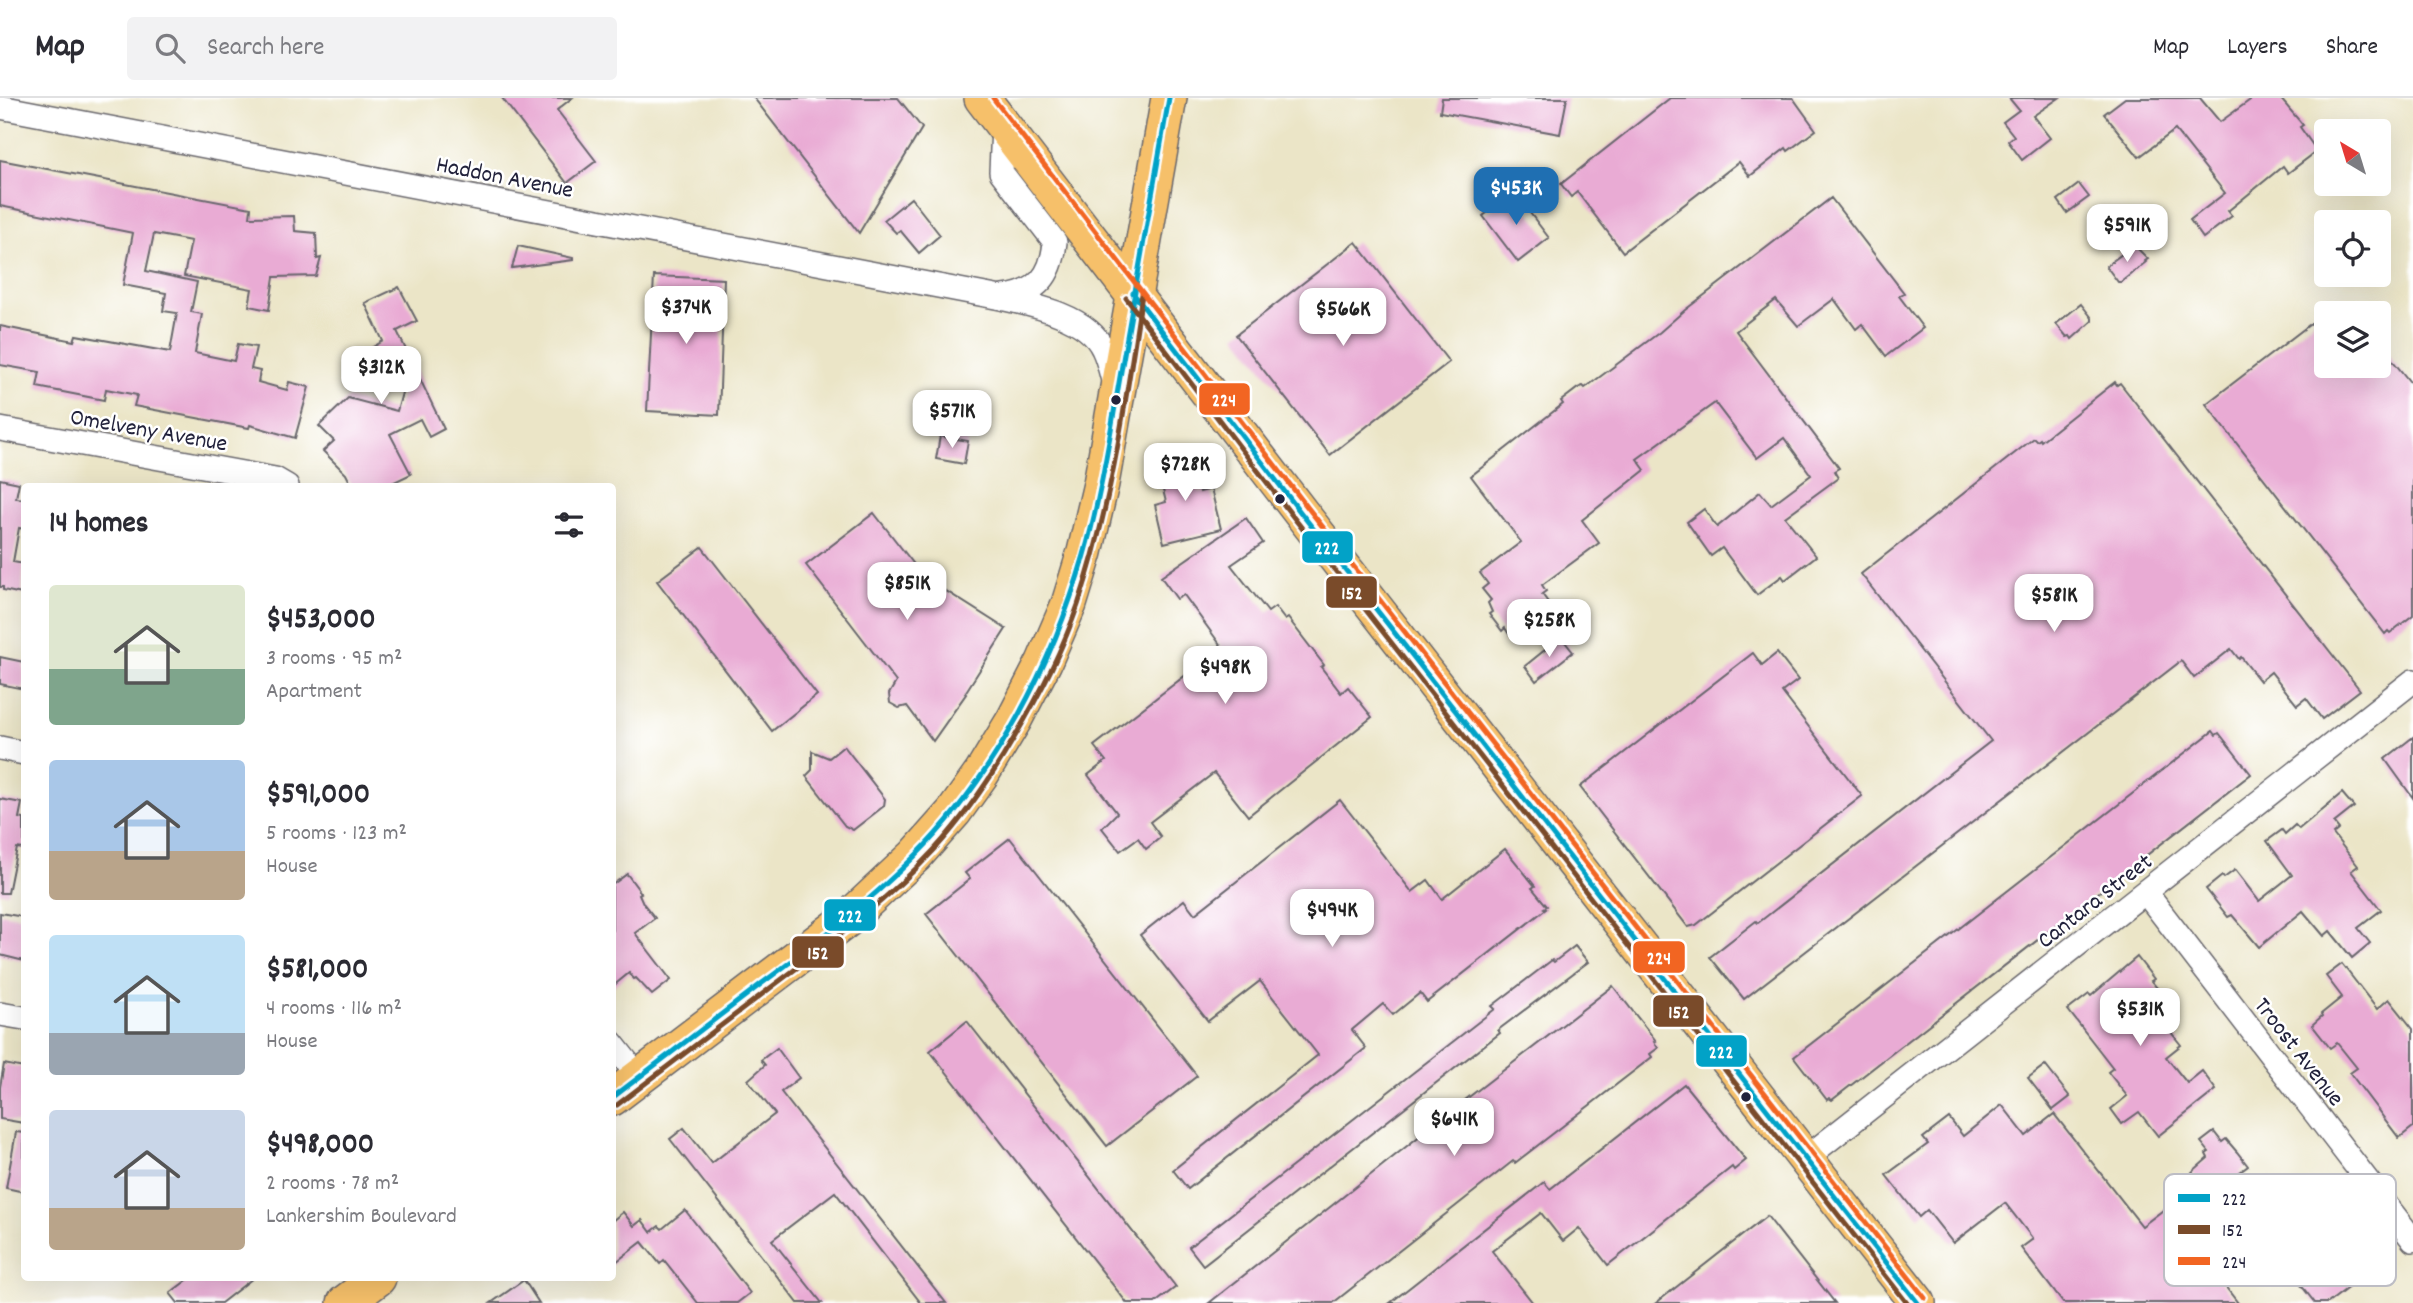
<!DOCTYPE html>
<meta charset="utf-8">
<style>
:root{--surface:#fff;--page:#f2f2f3;--text:#2b2b33;--muted:#7c7c81;--line:#e1e1e2;--accent:#1f6fb2}
body{margin:0;font-family:Dekko,sans-serif;background:var(--page);color:var(--text);height:100vh;display:flex;flex-direction:column;font-size:26px;white-space:nowrap}
*{box-sizing:border-box;margin:0}
p{font-size:23px;color:var(--muted)}
.icon{flex:none;width:38px;height:38px;fill:none;stroke:currentColor;stroke-width:2;stroke-linecap:round;stroke-linejoin:round}
.map{position:relative;flex:1;overflow:hidden}
.side{position:absolute;left:21px;top:385px;width:595px;height:798px;display:flex;flex-direction:column;background:var(--surface);border-radius:7px;box-shadow:0 7px 28px #0002}
.side>*{flex:none}
.needle{width:46px;rotate:322deg}
.fabs{position:absolute;left:2314px;top:21px;display:grid;gap:14px}
.fabs a{display:grid;place-items:center;width:77px;height:77px;border-radius:7px;background:var(--surface);box-shadow:0 7px 28px #0002;font-size:35px}
.price{position:absolute;translate:-50% -60px;padding:0 16px;border-radius:14px;background:#fff;color:#222;font-size:23px;line-height:46px;filter:drop-shadow(0 2px 4px #0008)}
.price::after{content:'';position:absolute;left:50%;top:42px;width:21px;height:16px;margin-left:-10px;background:inherit;clip-path:polygon(0 0,100% 0,50% 100%)}
.price.active{background:var(--accent);color:#fff}
ul{padding:0;list-style:none}
li{display:flex;align-items:center;gap:21px;height:175px;padding:0 28px}
li span{display:grid;place-items:center;flex:none;width:196px;height:140px;border-radius:7px;color:#555}
li>.icon{margin-inline-start:auto}
span .icon{width:84px;height:84px;fill:#fffc;stroke-width:1}
li b{font-size:30px}
h2{display:flex;justify-content:space-between;align-items:center;height:84px;padding:0 28px;font-size:30px}
header{display:flex;align-items:center;gap:42px;box-sizing:border-box;height:98px;padding:0 35px;background:var(--surface);border-bottom:2px solid var(--line)}
header strong{font-size:33px}
nav{display:flex;gap:38px;margin-inline-start:auto;font-size:24px}
.search{width:490px;height:63px;background:var(--page);display:flex;align-items:center;gap:18px;box-sizing:border-box;padding:0 24px;border-radius:7px;color:var(--muted);font-size:26px}
.map>svg:first-child{display:block}
</style>
<header>
<strong>Map</strong>
<div class="search"><svg class="icon" aria-label="search" viewBox="0 0 24 24"><circle cx="10" cy="10" r="6"/><path d="M15 15l6 6"/></svg>Search here</div>
<nav><a>Map</a><a>Layers</a><a>Share</a></nav>
</header>
<div class="map">
<svg width="2413" height="1205" viewBox="0 0 2413 1205">
<rect width="100%" height="100%" fill="#fff"/>
<filter id="ink" filterUnits="userSpaceOnUse"><feTurbulence type="fractalNoise" baseFrequency=".0143" numOctaves="2"/><feDisplacementMap in="SourceGraphic" scale="14" xChannelSelector="R" yChannelSelector="G"/><feConvolveMatrix kernelMatrix="1 2 1 2 8 2 1 2 1" color-interpolation-filters="sRGB"/></filter>
<filter id="wash" filterUnits="userSpaceOnUse"><feTurbulence type="fractalNoise" baseFrequency=".00686" numOctaves="4" result="noise"/><feDisplacementMap in="SourceGraphic" scale="28" xChannelSelector="R" yChannelSelector="G"/><feGaussianBlur stdDeviation="1.57" result="paint"/><feColorMatrix in="noise" values="0 0 0 0 0 0 0 0 0 0 0 0 0 0 0 0 0 1.4 0 .05"/><feComposite in="paint" operator="in"/></filter>
<g filter="url(#wash)">
<rect width="100%" height="100%" fill="#ebe5c7"/>
<g id="blocks">
<g fill="#e9abd4">
<polygon points="502,0 572,0 557,12 596,63 567,85"/>
<polygon points="754,0 898,0 922,30 859,135"/>
<polygon points="1442,0 1567,0 1560,36 1440,14"/>
<polygon points="1670,0 1793,0 1816,32 1788,53 1786,50 1750,78 1739,64 1623,154 1577,94 1571,99 1561,86"/>
<polygon points="2009,0 2059,0 2033,18 2050,40 2022,62 2008,43 2014,38 2003,24 2019,12"/>
<polygon points="2125,0 2200,0 2220,24 2253,0 2280,0 2303,27 2300,29 2317,53 2288,75 2283,68 2228,113 2232,118 2203,140 2190,122 2225,95 2175,32 2139,59 2104,16"/>
<polygon points="0,62 251,110 250,119 294,118 295,133 316,135 317,161 321,160 316,178 274,179 269,212 249,208 252,191 184,178 191,143 154,136 146,173 197,184 191,214 202,216 195,255 234,263 238,246 256,249 251,271 260,273 258,284 287,292 289,284 309,289 295,340 250,327 249,330 134,308 137,297 106,291 104,302 37,289 40,274 0,267 0,228 74,243 76,237 170,254 177,215 163,213 166,195 123,187 133,135 0,108"/>
<polygon points="2079,86 2089,99 2067,115 2058,102"/>
<polygon points="1514,94 1549,140 1518,164 1483,118"/>
<polygon points="911,100 940,137 919,155 900,132 896,135 884,122"/>
<polygon points="1831,100 1904,195 1899,198 1923,230 1886,258 1862,226 1856,231 1834,201 1798,228 1776,202 1736,233 1839,370 1834,373 1838,380 1785,419 1816,458 1785,482 1782,478 1757,497 1722,450 1711,458 1687,424 1704,411 1717,429 1760,394 1771,407 1811,377 1784,340 1757,360 1715,305 1637,361 1645,372 1582,422 1599,445 1542,487 1546,493 1542,496 1550,507 1509,536 1505,530 1502,533 1489,516 1492,514 1488,505 1491,502 1482,491 1488,486 1480,475 1521,444 1471,378 1563,306 1561,303 1578,290 1583,288 1585,290 1660,234 1685,212"/>
<polygon points="1356,144 1449,264 1330,357 1236,237"/>
<polygon points="2134,147 2148,161 2145,163 2146,164 2121,184 2118,184 2106,168"/>
<polygon points="518,148 573,160 573,162 512,170"/>
<polygon points="654,178 724,181 719,317 647,313"/>
<polygon points="399,189 417,223 397,233 444,331 429,339 420,321 390,336 411,376 386,388 352,388 346,376 323,353 334,343 319,328 348,300 397,313 405,284 380,277 366,253 383,243 365,205"/>
<polygon points="2081,206 2092,220 2092,223 2072,241 2070,238 2067,239 2056,226"/>
<polygon points="2326,214 2326,268 2378,268 2378,244 2413,288 2413,517 2390,535 2388,533 2385,536 2206,306"/>
<polygon points="2115,284 2117,287 2120,285 2360,592 2322,621 2306,600 2297,607 2271,574 2260,583 2241,559 2239,561 2231,551 2194,580 2181,563 1744,901 1710,859 1756,823 1758,825 1991,643 1861,476 2034,340 2037,343 2040,341 2041,343"/>
<polygon points="940,338 968,343 964,366 936,361"/>
<polygon points="1191,360 1200,394 1211,391 1221,431 1164,445 1155,407 1166,404 1157,368"/>
<polygon points="0,381 19,385 16,400 24,401 24,431 19,430 13,464 24,466 22,496 3,492 3,489 0,489"/>
<polygon points="874,415 941,501 946,493 1006,531 965,595 966,596 933,643 907,608 899,610 890,605 889,596 896,584 806,467"/>
<polygon points="1246,420 1263,445 1231,467 1268,514 1275,509 1285,522 1288,520 1324,567 1321,569 1341,595 1348,589 1372,619 1248,718 1214,675 1150,724 1161,739 1146,751 1138,740 1120,753 1102,730 1117,715 1088,677 1106,663 1094,648 1222,549 1184,497 1177,501 1161,479"/>
<polygon points="702,449 817,597 772,633 657,483"/>
<polygon points="1561,539 1573,554 1536,583 1525,568"/>
<polygon points="1753,555 1762,567 1777,555 1798,582 1782,594 1862,698 1696,827 1688,829 1580,689"/>
<polygon points="0,559 24,564 24,591 0,586"/>
<polygon points="2213,633 2216,637 2219,635 2251,676 1832,1002 1829,1000 1827,1002 1794,959"/>
<polygon points="2413,639 2413,700 2385,661"/>
<polygon points="844,648 885,701 884,708 853,732 845,728 806,678 812,672 812,653 829,660"/>
<polygon points="2342,695 2354,709 2334,725 2339,731 2333,736 2358,768 2351,773 2381,812 2358,830 2370,845 2352,860 2330,833 2324,838 2303,813 2259,849 2232,817 2228,819 2206,791 2222,778 2224,780 2235,772 2259,803 2292,777 2267,743 2282,732 2285,736 2295,727 2299,731"/>
<polygon points="0,701 22,705 19,720 24,721 24,751 17,750 8,795 0,795"/>
<polygon points="1340,702 1412,794 1428,782 1442,801 1505,751 1535,788 1532,790 1547,808 1544,810 1546,811 1427,904 1420,895 1393,917 1383,906 1352,932 1366,950 1188,1091 1173,1072 1318,957 1260,883 1208,923 1140,837 1184,802 1195,816"/>
<polygon points="1010,740 1197,978 1107,1048 926,816 970,781 965,775"/>
<polygon points="627,776 641,795 639,796 643,805 655,820 635,835 671,882 652,897 636,880 634,881 629,875 612,889 612,787"/>
<polygon points="0,815 24,819 24,863 0,857"/>
<polygon points="1575,848 1588,864 1498,932 1500,935 1203,1167 1189,1149 1495,911 1492,908 1552,862 1554,864"/>
<polygon points="2137,859 2154,881 2151,883 2176,912 2163,924 2181,947 2166,959 2187,985 2202,973 2216,992 2158,1038 2139,1014 2122,1026 2111,1011 2127,998 2108,974 2113,970 2068,912 2089,896 2091,898"/>
<polygon points="2342,866 2377,911 2389,901 2413,931 2413,1029 2399,1040 2350,975 2357,970 2337,945 2330,950 2312,927 2322,918 2321,916 2342,899 2326,878"/>
<polygon points="1613,888 1656,943 1654,944 1658,950 1650,956 1652,959 1515,1065 1513,1063 1333,1205 1209,1205 1465,1002"/>
<polygon points="967,923 1176,1189 1155,1205 1127,1205 930,953"/>
<polygon points="777,950 799,980 781,994 946,1205 921,1205 835,1094 772,1142 822,1205 798,1205 670,1041 684,1030 712,1065 775,1016 748,982 765,967 761,962"/>
<polygon points="4,966 24,970 22,985 24,985 24,1025 0,1021 0,989"/>
<polygon points="2045,967 2070,999 2053,1012 2028,980"/>
<polygon points="1684,986 1746,1062 1734,1072 1732,1069 1608,1167 1579,1130 1563,1143 1541,1115 1492,1153 1533,1205 1390,1205 1544,1084 1550,1091"/>
<polygon points="2002,1007 2026,1038 2054,1016 2142,1128 2200,1084 2192,1074 2208,1060 2206,1056 2209,1054 2201,1044 2214,1034 2222,1044 2226,1041 2237,1054 2248,1068 2240,1074 2272,1115 2276,1112 2304,1148 2332,1125 2354,1154 2352,1156 2367,1175 2328,1205 2315,1205 2276,1155 2260,1167 2247,1149 2256,1142 2221,1097 2176,1132 2201,1164 2204,1161 2238,1205 2063,1205 2021,1150 2033,1141 2005,1105 1953,1145 1927,1112 1919,1119 1886,1077 1928,1046 1923,1040 1949,1020 1963,1038"/>
<polygon points="16,1034 24,1035 24,1094 6,1090"/>
<polygon points="685,1112 750,1195 737,1205 698,1205 664,1162 660,1166 642,1144 612,1167 612,1123 623,1114 634,1128 642,1122 651,1134 659,1128 662,1131"/>
<polygon points="1767,1118 1835,1205 1656,1205"/>
<polygon points="190,1180 253,1180 221,1205 178,1205 170,1195"/>
<polygon points="524,1182 539,1205 491,1205"/>
</g>
</g>
</g>
<g filter="url(#ink)">
<use href="#blocks" fill-opacity="0" stroke="#68666c" stroke-width="2"/>
<g fill="none" stroke-linecap="round" stroke-linejoin="round">
<defs>
<g id="street">
<path d="M0 9 1001 200C1033 207 1088 218 1103 251 1109 263 1111 277 1115 289"/>
<path d="M1003 28 1001 74 1055 144C1052 177 1038 195 1004 199"/>
<polyline points="0,331 275,381 287,388"/>
<polyline points="0,650 24,655"/>
<polyline points="2146,795 2413,1142"/>
<polyline points="0,916 24,920"/>
<polyline points="612,945 639,979"/>
<polyline points="1806,1060 2413,583"/>
</g>
<g id="primary">
<polyline points="982,0 1301,415 1918,1205"/>
<polyline points="612,1000 849,820 915,758 954,714 982,675 1014,622 1044,564 1069,506 1085,454 1101,386 1169,0"/>
<polyline points="345,1205 378,1180"/>
</g>
</defs>
<use href="#street" stroke="#68666c" stroke-width="26"/>
<use href="#primary" stroke="#68666c" stroke-width="38"/>
<use href="#street" stroke="#fff" stroke-width="23"/>
<use href="#primary" stroke="#f6c06b" stroke-width="35"/>
<defs>
<g id="bus-1">
<polyline points="1133,195 1301,415 1918,1205"/>
<path d="M612 1000C662 962 712 924 761 886 815 846 867 806 914 759 995 678 1053 566 1084 457 1103 391 1112 323 1124 256 1139 170 1154 85 1169 0"/>
</g>
<g id="bus-2">
<polyline points="1126,200 1294,420 1907,1205"/>
<path d="M617 1007C668 968 718 930 769 891 826 848 885 805 934 752 965 718 991 680 1014 640 1039 598 1062 553 1078 507 1112 406 1126 301 1142 196"/>
</g>
<polyline id="bus-3" points="993,0 1308,410 1925,1200"/>
</defs>
<use href="#bus-1" stroke="#fff" stroke-width="10"/>
<use href="#bus-2" stroke="#fff" stroke-width="10"/>
<use href="#bus-3" stroke="#fff" stroke-width="10"/>
<use href="#bus-1" stroke="#02a2c7" stroke-width="5"/>
<use href="#bus-2" stroke="#7a4b2a" stroke-width="5"/>
<use href="#bus-3" stroke="#f26522" stroke-width="5"/>
</g>
</g>
<g fill="#22223b" stroke="#fff" stroke-width="2.5">
<circle cx="1116" cy="302" r="6"/>
<circle cx="1280" cy="401" r="6"/>
<circle cx="1746" cy="999" r="6"/>
</g>
<g text-anchor="middle" stroke-width="5" stroke-linejoin="round" paint-order="stroke">
<g font-size="24" fill="#22223b" stroke="#fff">
<text transform="translate(505 78) rotate(11)" y="8">Haddon Avenue</text>
<text transform="translate(149 331) rotate(10)" y="8">Omelveny Avenue</text>
<text transform="translate(2094 802) rotate(-38)" y="8">Cantara Street</text>
<text transform="translate(2300 953) rotate(52)" y="8">Troost Avenue</text>
</g>
</g>
<rect x="2164" y="1076" width="232" height="112" rx="10" fill="#fff" stroke="#bdbdc4" stroke-width="2"/>
<rect x="2178" y="1096" width="32" height="8" fill="#02a2c7"/>
<rect x="2178" y="1127" width="32" height="9" fill="#7a4b2a"/>
<rect x="2178" y="1159" width="32" height="8" fill="#f26522"/>
<g font-size="19" fill="#22223b">
<text x="2222" y="1107">222</text>
<text x="2222" y="1138">152</text>
<text x="2222" y="1170">224</text>
</g>
<g stroke="#fff" stroke-width="2.5">
<rect x="1198" y="284" width="53" height="34" rx="7" fill="#f26522"/>
<rect x="1301" y="432" width="53" height="34" rx="7" fill="#02a2c7"/>
<rect x="1325" y="477" width="53" height="34" rx="7" fill="#7a4b2a"/>
<rect x="823" y="800" width="54" height="34" rx="7" fill="#02a2c7"/>
<rect x="791" y="837" width="54" height="34" rx="7" fill="#7a4b2a"/>
<rect x="1632" y="842" width="54" height="34" rx="7" fill="#f26522"/>
<rect x="1652" y="896" width="53" height="34" rx="7" fill="#7a4b2a"/>
<rect x="1695" y="936" width="53" height="34" rx="7" fill="#02a2c7"/>
</g>
<g font-size="19" text-anchor="middle" font-weight="bold" fill="#fff">
<text x="1224" y="308">224</text>
<text x="1327" y="456">222</text>
<text x="1352" y="501">152</text>
<text x="850" y="824">222</text>
<text x="818" y="861">152</text>
<text x="1659" y="866">224</text>
<text x="1679" y="920">152</text>
<text x="1721" y="960">222</text>
</g>
</svg>
<div class="fabs">
<a><svg class="needle" viewBox="-14 -14 28 28"><path d="M0-13l5 13h-10z" fill="#e53935"/><path d="M0 13l5-13h-10z" fill="#7c7c81"/></svg></a>
<a><svg class="icon" aria-label="locate" viewBox="0 0 24 24"><circle cx="12" cy="12" r="6"/><path d="M12 2v4M12 18v4M2 12h4M18 12h4"/></svg></a>
<a><svg class="icon" aria-label="layers" viewBox="0 0 24 24"><path d="M12 4l9 5-9 5-9-5zM3 14l9 5 9-5"/></svg></a>
</div>
<b class="price active" style="left:1516px;top:129px">$453K</b>
<b class="price" style="left:2127px;top:166px">$591K</b>
<b class="price" style="left:686px;top:248px">$374K</b>
<b class="price" style="left:1343px;top:250px">$566K</b>
<b class="price" style="left:381px;top:308px">$312K</b>
<b class="price" style="left:952px;top:352px">$571K</b>
<b class="price" style="left:1185px;top:405px">$728K</b>
<b class="price" style="left:907px;top:524px">$851K</b>
<b class="price" style="left:2054px;top:536px">$581K</b>
<b class="price" style="left:1549px;top:561px">$258K</b>
<b class="price" style="left:1225px;top:608px">$498K</b>
<b class="price" style="left:1332px;top:851px">$494K</b>
<b class="price" style="left:2140px;top:950px">$531K</b>
<b class="price" style="left:1454px;top:1060px">$641K</b>
<section class="side">
<h2>14 homes<svg class="icon" aria-label="filters" viewBox="0 0 24 24"><path d="M4 7h16M4 17h16"/><circle cx="9" cy="7" r="2"/><circle cx="15" cy="17" r="2"/></svg></h2>
<ul>
<li><span style="background:linear-gradient(#dfe7d0 60%,#7fa58c 0)"><svg class="icon" aria-label="home" viewBox="0 0 24 24"><path d="M3 11l9-7 9 7M6 9v11h12V9"/></svg></span><div><b>$453,000</b><p>3 rooms · 95 m²</p><p>Apartment</p></div></li>
<li><span style="background:linear-gradient(#a9c7e8 65%,#b9a48a 0)"><svg class="icon" aria-label="home" viewBox="0 0 24 24"><path d="M3 11l9-7 9 7M6 9v11h12V9"/></svg></span><div><b>$591,000</b><p>5 rooms · 123 m²</p><p>House</p></div></li>
<li><span style="background:linear-gradient(#bfe0f5 70%,#9aa5b1 0)"><svg class="icon" aria-label="home" viewBox="0 0 24 24"><path d="M3 11l9-7 9 7M6 9v11h12V9"/></svg></span><div><b>$581,000</b><p>4 rooms · 116 m²</p><p>House</p></div></li>
<li><span style="background:linear-gradient(#c9d6e8 70%,#b9a48a 0)"><svg class="icon" aria-label="home" viewBox="0 0 24 24"><path d="M3 11l9-7 9 7M6 9v11h12V9"/></svg></span><div><b>$498,000</b><p>2 rooms · 78 m²</p><p>Lankershim Boulevard</p></div></li>
</ul>
</section>
</div>
